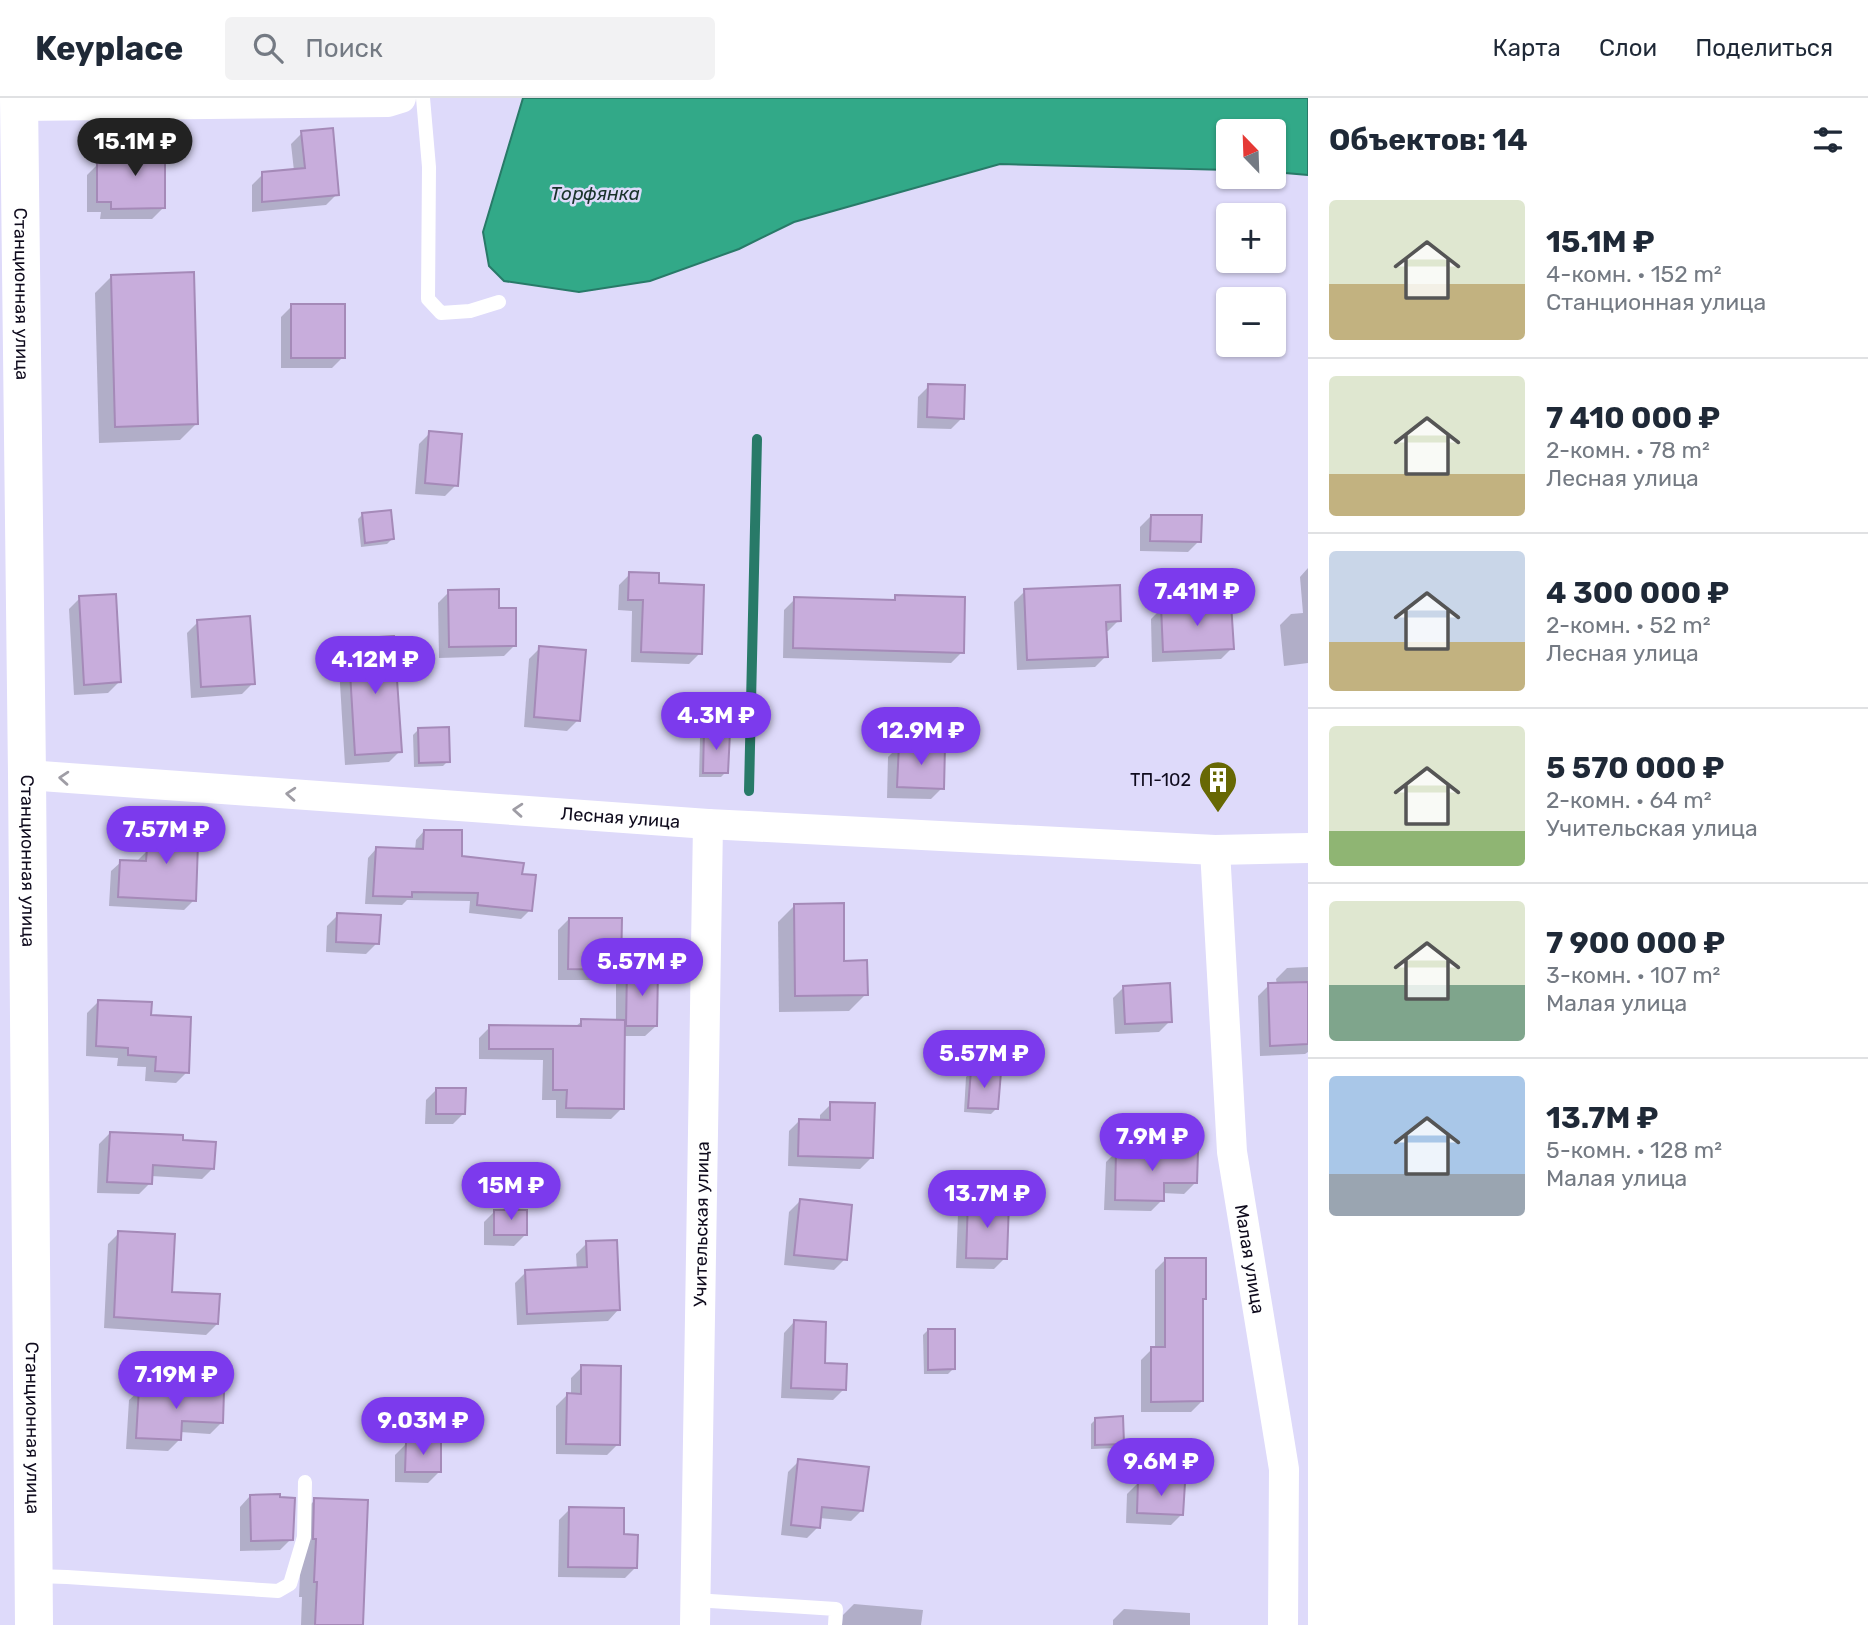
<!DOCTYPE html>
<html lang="ru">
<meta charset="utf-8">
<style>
:root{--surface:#fff;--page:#f2f2f3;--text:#1f2937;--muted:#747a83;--line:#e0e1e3;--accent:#7c3aed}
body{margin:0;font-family:Rubik,sans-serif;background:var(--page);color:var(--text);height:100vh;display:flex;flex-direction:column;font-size:26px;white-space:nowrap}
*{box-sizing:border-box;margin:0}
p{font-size:23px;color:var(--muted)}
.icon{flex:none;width:38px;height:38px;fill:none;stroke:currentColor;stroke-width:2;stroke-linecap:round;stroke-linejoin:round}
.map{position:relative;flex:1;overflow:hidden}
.side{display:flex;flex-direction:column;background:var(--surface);width:560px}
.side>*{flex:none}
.needle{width:46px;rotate:337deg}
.tools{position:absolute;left:1216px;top:21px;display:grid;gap:14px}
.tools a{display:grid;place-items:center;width:70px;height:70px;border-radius:7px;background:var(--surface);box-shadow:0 2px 5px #0004;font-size:35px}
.price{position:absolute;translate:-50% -60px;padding:0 16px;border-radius:24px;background:var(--accent);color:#fff;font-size:23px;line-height:46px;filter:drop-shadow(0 2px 4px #0008)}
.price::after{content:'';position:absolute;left:50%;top:42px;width:21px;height:16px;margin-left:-10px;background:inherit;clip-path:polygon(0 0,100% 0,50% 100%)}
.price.active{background:#222;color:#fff}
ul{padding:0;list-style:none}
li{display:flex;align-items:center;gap:21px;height:175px;padding:0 21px}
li+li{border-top:2px solid var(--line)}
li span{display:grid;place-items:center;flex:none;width:196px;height:140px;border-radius:7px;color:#555}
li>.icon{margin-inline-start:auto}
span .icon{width:84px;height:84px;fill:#fffc;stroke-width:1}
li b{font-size:30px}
h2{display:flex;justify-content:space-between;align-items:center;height:84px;padding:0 21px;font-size:30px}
header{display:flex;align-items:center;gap:42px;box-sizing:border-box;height:98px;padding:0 35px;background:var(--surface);border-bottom:2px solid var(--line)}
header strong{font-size:33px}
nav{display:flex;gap:38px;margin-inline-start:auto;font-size:24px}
.search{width:490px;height:63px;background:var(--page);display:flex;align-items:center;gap:18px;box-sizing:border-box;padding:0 24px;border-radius:7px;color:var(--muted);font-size:26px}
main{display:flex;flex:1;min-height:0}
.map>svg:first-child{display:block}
</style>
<header>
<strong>Keyplace</strong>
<div class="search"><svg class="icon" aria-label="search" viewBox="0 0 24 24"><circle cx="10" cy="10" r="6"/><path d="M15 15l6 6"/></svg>Поиск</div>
<nav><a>Карта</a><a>Слои</a><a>Поделиться</a></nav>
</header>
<main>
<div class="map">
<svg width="1308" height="1527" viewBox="0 0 1308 1527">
<rect width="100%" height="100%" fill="#dedafa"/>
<polygon fill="#32a988" stroke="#287a68" stroke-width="2" points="523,0 1308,0 1308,77 1274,74 1274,33 1228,33 1228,72 1000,66 794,124 739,151 650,183 579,194 504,183 489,168 483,134"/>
<g fill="#0003">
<polygon points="302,35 337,96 326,107 252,114 252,87 263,76 294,73 291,46"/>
<polygon points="130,44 163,110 152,121 100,121 101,114 87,114 87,77 98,66 119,66 119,55"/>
<polygon points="111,179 197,325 180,342 99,345 95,195"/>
<polygon points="292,208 343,259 332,270 281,270 281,219"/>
<polygon points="929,288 962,320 951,331 917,330 918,299"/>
<polygon points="430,335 456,387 445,398 415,396 419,346"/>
<polygon points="363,416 392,441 387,446 361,449 358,421"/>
<polygon points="1151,418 1199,443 1188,454 1140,453 1140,429"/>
<polygon points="1308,470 1308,565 1284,568 1280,527 1291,516 1303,515 1300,479"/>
<polygon points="630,476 657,487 700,555 689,566 631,564 632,513 618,512 619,487"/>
<polygon points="1025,493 1119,522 1108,533 1105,533 1106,558 1095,569 1017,572 1014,504"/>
<polygon points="449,494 497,512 515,547 504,558 439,560 438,505"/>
<polygon points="896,499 962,554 951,565 783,560 784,512 795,501 891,504"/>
<polygon points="80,500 119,584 108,595 74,597 69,511"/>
<polygon points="1162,510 1232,550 1221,561 1152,564 1151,521"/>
<polygon points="198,524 253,585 242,596 191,600 187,535"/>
<polygon points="349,543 400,653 389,664 345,667 338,554"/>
<polygon points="540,550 578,622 567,633 524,629 529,561"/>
<polygon points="418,632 448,663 443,668 414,669 413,637"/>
<polygon points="705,635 726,674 721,679 699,679 700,640"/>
<polygon points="899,648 942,690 931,701 887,700 888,659"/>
<polygon points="172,716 194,802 184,812 109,808 111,773 121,764 138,764 138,762 148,752 160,753 162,726"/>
<polygon points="424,733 460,759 520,777 530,812 521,821 469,815 470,803 407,802 402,807 365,806 368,760 376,751 415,752 416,742"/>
<polygon points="795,807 866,896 849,913 779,914 778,824"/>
<polygon points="338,817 377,845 366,856 326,854 327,828"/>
<polygon points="569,821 619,871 608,882 558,882 558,832"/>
<polygon points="1308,869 1308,954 1305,956 1260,958 1258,898 1269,887 1277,887 1276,881 1287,870"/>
<polygon points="627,873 656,928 645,938 623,938 622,1010 611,1021 556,1020 556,1002 542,1002 543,962 479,961 479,940 490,929 575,929 582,923 616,923 616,884"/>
<polygon points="1124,889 1170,923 1159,934 1115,936 1113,900"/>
<polygon points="98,904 150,919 187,974 176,985 145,983 146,969 117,968 118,960 86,958 87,915"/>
<polygon points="971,974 996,1011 991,1016 964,1014 966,979"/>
<polygon points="437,991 464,1015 453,1026 425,1026 426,1002"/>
<polygon points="831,1006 871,1060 860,1071 788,1068 789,1033 800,1022 820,1023 820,1017"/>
<polygon points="110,1035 181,1044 213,1070 202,1081 151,1078 150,1085 139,1096 97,1095 99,1046"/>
<polygon points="1117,1053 1195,1085 1184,1096 1162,1095 1162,1102 1151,1113 1104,1112 1106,1064"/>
<polygon points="800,1103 845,1161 834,1172 784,1167 789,1114"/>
<polygon points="969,1104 1005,1160 994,1171 956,1170 958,1115"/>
<polygon points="495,1113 525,1137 514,1148 484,1147 484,1124"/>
<polygon points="119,1135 170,1195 217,1226 206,1237 104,1230 108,1146"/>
<polygon points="587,1145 618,1212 608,1223 517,1227 515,1185 526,1174 577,1172 576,1156"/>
<polygon points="1166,1161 1204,1201 1202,1204 1202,1303 1191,1314 1141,1314 1141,1262 1152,1251 1155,1251 1155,1172"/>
<polygon points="794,1224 823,1267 844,1291 833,1302 781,1300 784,1235"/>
<polygon points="928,1232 953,1271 948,1276 924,1276 923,1237"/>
<polygon points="582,1269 618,1346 607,1357 556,1356 556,1308 567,1297 571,1297 571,1280"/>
<polygon points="140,1292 221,1325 210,1336 180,1334 179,1342 168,1353 126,1351 129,1302"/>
<polygon points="1096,1321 1122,1345 1117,1350 1091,1351 1091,1326"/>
<polygon points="406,1346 439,1374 428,1385 395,1384 395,1357"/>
<polygon points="799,1363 862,1412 851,1423 819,1420 818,1429 807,1440 781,1437 788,1374"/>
<polygon points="1138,1385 1182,1416 1171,1427 1126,1425 1127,1396"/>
<polygon points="250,1398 291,1441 280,1452 240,1453 240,1409"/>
<polygon points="315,1402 363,1527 301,1527 302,1499 299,1499 301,1456 299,1418"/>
<polygon points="570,1411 622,1438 636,1469 625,1480 558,1479 559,1422"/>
<polygon points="854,1506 923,1512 921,1527 842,1527 843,1517"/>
<polygon points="1124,1511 1190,1515 1190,1527 1113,1527 1113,1522"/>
</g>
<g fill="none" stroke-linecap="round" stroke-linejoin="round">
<polyline stroke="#287a68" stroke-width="10" points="749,693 757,341"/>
</g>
<g fill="#c8addc" stroke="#a58ab8" stroke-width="2">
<polygon points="333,30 339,97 262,104 262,74 305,70 301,33"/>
<polygon points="130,43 165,43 165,110 111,111 111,104 97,104 97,64 130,64"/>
<polygon points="194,174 198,326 115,329 111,177"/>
<rect x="291" y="206" width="54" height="54"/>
<polygon points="928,286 965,287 964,321 927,319"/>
<polygon points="429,333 462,336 458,388 425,385"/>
<polygon points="391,412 394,441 365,445 362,415"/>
<polygon points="1151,417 1202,417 1201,444 1150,443"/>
<polygon points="629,474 659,475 659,485 704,487 702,556 641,554 643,502 628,502"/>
<polygon points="1120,487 1121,523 1106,524 1108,559 1027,562 1024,491"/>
<polygon points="499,491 499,510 516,510 516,548 449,549 448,492"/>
<polygon points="116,496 121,584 84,587 79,498"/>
<polygon points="895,497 965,499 964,555 793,550 794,499 895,502"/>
<polygon points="1231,505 1234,551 1163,554 1161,508"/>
<polygon points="250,518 255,586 201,589 197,522"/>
<polygon points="394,538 402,654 355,657 348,541"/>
<polygon points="539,548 586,552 580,623 534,619"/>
<polygon points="449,629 450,664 419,665 418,630"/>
<polygon points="704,633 730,634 728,675 703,675"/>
<polygon points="899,646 945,648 944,691 897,689"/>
<polygon points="171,714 199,716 196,803 118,799 120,762 146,763 147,751 169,752"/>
<polygon points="424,732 462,732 462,758 524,765 522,776 536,777 532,813 477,807 478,795 412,794 412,799 373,798 376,749 423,751"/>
<polygon points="844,805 844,863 867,862 868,897 795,898 794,806"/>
<polygon points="337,815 381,817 379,846 336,844"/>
<polygon points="569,820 622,820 621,872 568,871"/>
<polygon points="627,871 658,872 657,928 626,928"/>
<polygon points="1308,884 1308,946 1270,948 1268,885"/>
<polygon points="1170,885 1172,924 1125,926 1123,888"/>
<polygon points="98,902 152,904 151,917 191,919 189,975 155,973 156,959 128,957 128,950 96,948"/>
<polygon points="581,921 625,922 624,1011 566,1010 567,992 553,992 553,951 489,951 489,927 581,928"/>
<polygon points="971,972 1001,974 998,1011 968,1010"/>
<polygon points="436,990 466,990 465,1016 436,1016"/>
<polygon points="830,1004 875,1005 873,1060 798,1058 799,1021 830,1022"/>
<polygon points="110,1034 183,1037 183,1042 216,1044 214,1071 153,1067 152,1086 107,1084"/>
<polygon points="1116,1052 1198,1053 1197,1085 1164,1085 1164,1103 1115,1102"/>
<polygon points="800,1101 852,1107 847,1162 794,1157"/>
<polygon points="968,1102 1009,1104 1007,1161 966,1160"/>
<rect x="494" y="1112" width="33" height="25"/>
<polygon points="118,1133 175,1136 172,1194 220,1196 218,1226 114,1219"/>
<polygon points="617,1142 620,1212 527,1216 525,1172 587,1169 586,1143"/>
<polygon points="1165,1160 1206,1160 1206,1201 1203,1201 1203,1303 1151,1304 1151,1249 1165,1249"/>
<polygon points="794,1222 826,1224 825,1265 847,1266 846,1292 791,1290"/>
<polygon points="928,1231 955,1231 955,1271 928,1272"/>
<polygon points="581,1267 621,1268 620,1347 566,1346 567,1295 581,1296"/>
<polygon points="139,1290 224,1293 223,1325 182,1323 181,1342 136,1340"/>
<polygon points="1123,1318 1124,1346 1095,1347 1095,1320"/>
<polygon points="406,1344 441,1344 441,1374 405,1374"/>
<polygon points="798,1361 869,1369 863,1413 822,1409 820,1430 791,1427"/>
<polygon points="1138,1383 1185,1385 1183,1417 1137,1415"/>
<polygon points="280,1396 280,1399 295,1400 293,1442 251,1443 250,1397"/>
<polygon points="314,1400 368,1402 363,1527 315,1527 317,1484 314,1484 316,1441 313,1441"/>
<polygon points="569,1409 624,1410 624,1436 638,1437 637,1470 568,1469"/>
</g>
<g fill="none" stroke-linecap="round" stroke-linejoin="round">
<g stroke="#fff" stroke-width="14">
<polyline points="423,0 429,69 428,201 441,215 470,213 499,204"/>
<polyline points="35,1478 67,1479 278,1493 290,1486 304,1439 305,1384"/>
<polyline points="695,1502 836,1511 835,1527"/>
</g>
<g stroke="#fff" stroke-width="30">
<polyline points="19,8 388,4 401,0"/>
<path id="s1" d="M27 677 708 726 1215 752 1308 750"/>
<path id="s2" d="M1215 752 1232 1054 1284 1371 1283 1527"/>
<path id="s3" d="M695 1527 708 726"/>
</g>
<path stroke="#fff" stroke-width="38" id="s4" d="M19 0 27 677 34 1527"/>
</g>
<defs><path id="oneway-chevron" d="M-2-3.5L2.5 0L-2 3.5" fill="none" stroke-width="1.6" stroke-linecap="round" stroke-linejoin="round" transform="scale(1.75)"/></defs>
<g stroke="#9f9da5">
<use href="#oneway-chevron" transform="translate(64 680) rotate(-176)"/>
<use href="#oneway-chevron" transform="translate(291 696) rotate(-176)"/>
<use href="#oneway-chevron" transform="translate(518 712) rotate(-176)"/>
</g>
<defs>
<symbol id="building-pin" viewBox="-11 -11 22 30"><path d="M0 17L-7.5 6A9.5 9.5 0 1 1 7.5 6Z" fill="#676804" stroke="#dedafa"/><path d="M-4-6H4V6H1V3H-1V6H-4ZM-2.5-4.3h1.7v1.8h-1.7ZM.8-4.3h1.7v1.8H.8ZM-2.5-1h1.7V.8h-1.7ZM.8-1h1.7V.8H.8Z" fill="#fff"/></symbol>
</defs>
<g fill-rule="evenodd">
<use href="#building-pin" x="1196" y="660" width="44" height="60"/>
</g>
<g text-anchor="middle" stroke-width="5" stroke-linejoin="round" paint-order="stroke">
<g font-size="18" fill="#0f0b1d" stroke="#dedafa">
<text dy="6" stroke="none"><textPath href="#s4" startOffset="196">Станционная улица</textPath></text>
<text dy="6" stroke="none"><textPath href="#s1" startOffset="595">Лесная улица</textPath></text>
<text dy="6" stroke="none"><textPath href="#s4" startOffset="763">Станционная улица</textPath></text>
<text dy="6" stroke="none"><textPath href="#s3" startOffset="401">Учительская улица</textPath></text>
<text dy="6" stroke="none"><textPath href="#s2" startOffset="411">Малая улица</textPath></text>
<text dy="6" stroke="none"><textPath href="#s4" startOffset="1330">Станционная улица</textPath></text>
</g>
<g font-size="18" fill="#0f0b1d" stroke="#dedafa" text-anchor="end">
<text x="1191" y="688">ТП-102</text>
</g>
<g font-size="19" font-style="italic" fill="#19322a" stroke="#dedafa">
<text x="595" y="102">Торфянка</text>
</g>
</g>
</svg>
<div class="tools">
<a><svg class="needle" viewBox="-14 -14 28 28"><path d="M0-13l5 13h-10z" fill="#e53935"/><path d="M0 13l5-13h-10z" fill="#747a83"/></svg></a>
<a>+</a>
<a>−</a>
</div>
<b class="price active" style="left:135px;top:80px">15.1M ₽</b>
<b class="price" style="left:1197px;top:530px">7.41M ₽</b>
<b class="price" style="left:375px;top:598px">4.12M ₽</b>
<b class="price" style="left:716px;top:654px">4.3M ₽</b>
<b class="price" style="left:921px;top:669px">12.9M ₽</b>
<b class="price" style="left:166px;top:768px">7.57M ₽</b>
<b class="price" style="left:642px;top:900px">5.57M ₽</b>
<b class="price" style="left:984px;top:992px">5.57M ₽</b>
<b class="price" style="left:1152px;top:1075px">7.9M ₽</b>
<b class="price" style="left:511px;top:1124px">15M ₽</b>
<b class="price" style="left:987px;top:1132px">13.7M ₽</b>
<b class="price" style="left:176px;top:1313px">7.19M ₽</b>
<b class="price" style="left:423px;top:1359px">9.03M ₽</b>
<b class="price" style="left:1161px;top:1400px">9.6M ₽</b>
</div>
<section class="side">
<h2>Объектов: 14<svg class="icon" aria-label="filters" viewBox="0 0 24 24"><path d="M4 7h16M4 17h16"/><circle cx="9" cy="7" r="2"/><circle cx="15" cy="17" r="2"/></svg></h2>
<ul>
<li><span style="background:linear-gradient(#dfe7d0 60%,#c2b280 0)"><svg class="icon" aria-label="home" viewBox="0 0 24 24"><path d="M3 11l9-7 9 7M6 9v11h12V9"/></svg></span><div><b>15.1M ₽</b><p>4-комн. · 152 m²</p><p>Станционная улица</p></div></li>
<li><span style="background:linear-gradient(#dfe7d0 70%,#c2b280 0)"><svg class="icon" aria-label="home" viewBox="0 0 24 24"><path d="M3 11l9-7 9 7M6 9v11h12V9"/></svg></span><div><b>7 410 000 ₽</b><p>2-комн. · 78 m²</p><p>Лесная улица</p></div></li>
<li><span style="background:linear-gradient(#c9d6e8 65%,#c2b280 0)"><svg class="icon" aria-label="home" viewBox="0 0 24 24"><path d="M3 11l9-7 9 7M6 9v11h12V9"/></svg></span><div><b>4 300 000 ₽</b><p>2-комн. · 52 m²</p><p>Лесная улица</p></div></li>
<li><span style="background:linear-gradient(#dfe7d0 75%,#8fb573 0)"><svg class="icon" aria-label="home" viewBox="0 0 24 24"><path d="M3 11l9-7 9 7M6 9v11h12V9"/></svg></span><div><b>5 570 000 ₽</b><p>2-комн. · 64 m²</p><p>Учительская улица</p></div></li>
<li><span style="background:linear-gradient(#dfe7d0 60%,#7fa58c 0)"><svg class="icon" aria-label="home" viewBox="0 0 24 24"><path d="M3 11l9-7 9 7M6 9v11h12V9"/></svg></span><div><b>7 900 000 ₽</b><p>3-комн. · 107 m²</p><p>Малая улица</p></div></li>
<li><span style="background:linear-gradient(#a9c7e8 70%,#9aa5b1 0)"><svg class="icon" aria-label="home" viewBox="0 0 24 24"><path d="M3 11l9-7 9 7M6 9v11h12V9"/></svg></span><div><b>13.7M ₽</b><p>5-комн. · 128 m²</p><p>Малая улица</p></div></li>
</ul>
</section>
</main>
